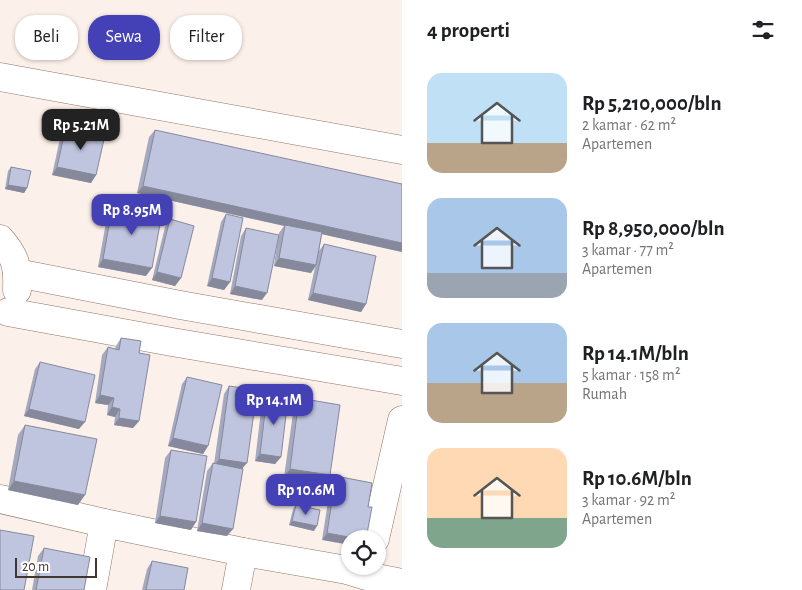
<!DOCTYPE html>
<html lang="id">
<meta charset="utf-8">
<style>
:root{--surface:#fff;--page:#f6f6f6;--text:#202124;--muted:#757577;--accent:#4441b6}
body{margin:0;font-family:"Alegreya Sans",sans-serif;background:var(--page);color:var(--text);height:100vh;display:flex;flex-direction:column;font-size:19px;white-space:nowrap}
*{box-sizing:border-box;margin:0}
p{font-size:16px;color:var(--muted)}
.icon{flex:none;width:28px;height:28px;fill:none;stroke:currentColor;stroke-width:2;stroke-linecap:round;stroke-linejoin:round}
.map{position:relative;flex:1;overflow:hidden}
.panel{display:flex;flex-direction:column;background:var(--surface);width:400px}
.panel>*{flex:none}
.banner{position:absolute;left:15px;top:15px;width:311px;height:45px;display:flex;gap:10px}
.buttons{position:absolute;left:341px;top:530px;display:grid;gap:10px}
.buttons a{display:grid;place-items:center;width:45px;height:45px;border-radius:50%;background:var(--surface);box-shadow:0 1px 4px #0004;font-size:25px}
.scale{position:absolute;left:15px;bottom:12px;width:82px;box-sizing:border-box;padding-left:5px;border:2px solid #423730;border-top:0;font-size:14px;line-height:18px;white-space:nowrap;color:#423730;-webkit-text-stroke:4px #fff;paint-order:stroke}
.price{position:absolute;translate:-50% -42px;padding:0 11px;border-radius:10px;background:var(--accent);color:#fff;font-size:16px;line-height:32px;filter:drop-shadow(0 1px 2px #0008)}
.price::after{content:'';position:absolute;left:50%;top:30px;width:15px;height:11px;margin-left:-8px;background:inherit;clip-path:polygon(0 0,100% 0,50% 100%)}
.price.on{background:#222;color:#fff}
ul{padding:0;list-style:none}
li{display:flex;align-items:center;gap:15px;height:125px;padding:0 25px}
li span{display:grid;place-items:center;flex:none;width:140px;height:100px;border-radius:15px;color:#555}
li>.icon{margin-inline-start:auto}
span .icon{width:60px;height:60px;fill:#fffc;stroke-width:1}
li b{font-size:21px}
h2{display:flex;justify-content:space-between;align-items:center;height:60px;padding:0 25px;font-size:21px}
.chip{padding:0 18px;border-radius:20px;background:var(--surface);box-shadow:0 1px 4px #0004;font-size:18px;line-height:45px}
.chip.on{background:var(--accent);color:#fff}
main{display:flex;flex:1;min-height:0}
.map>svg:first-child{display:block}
</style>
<main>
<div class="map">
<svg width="402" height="590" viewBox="0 0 402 590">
<rect width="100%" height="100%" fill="#fcf1ea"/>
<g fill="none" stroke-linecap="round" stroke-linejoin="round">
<defs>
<g id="minor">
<polyline points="0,77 402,150"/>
<path d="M0 239C16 257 18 267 17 290"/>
<polyline points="17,273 180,305 402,344"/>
<polyline points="8,312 172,342 402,381"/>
<polyline points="0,499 104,523 243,552 347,570 367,576 402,583"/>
<polyline points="375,539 402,420"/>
<polyline points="92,590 104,523"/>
<polyline points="236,590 243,552"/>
</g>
</defs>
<use href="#minor" stroke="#8f7667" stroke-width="29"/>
<use href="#minor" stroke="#fff" stroke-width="28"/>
</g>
<g fill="#a4a9c0">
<polygon points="66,127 96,175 91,183 52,175 61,134"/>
<polygon points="155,130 402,252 322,234 319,251 324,244 366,304 361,312 308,300 315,267 311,273 274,266 279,233 284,226 137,193 149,137"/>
<polygon points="11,167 27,188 24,193 5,189 8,171"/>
<polygon points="113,203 146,276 98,267 108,211"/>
<polygon points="226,214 230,282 224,290 207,286 221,222"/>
<polygon points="170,219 181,278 175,286 152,280 165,227"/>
<polygon points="246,228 262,300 230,294 241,236"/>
<polygon points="121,338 139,353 139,421 133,428 114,425 115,417 107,415 108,405 95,403 102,355 108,347 115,349 116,346"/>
<polygon points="40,362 79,429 24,416 35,369"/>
<polygon points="187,377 208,446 203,454 168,446 182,384"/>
<polygon points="229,386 243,469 227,536 197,531 207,471 213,463 214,464 224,394"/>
<polygon points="267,395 281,457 275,464 255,461 262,402"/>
<polygon points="299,398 330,475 324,483 284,477 294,406"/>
<polygon points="25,425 78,505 8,490 18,435"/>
<polygon points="171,450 191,530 155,523 165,458"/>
<polygon points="341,477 372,483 322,540 329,495 334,488 335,488 336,485"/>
<polygon points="296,505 314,531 289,525 293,509"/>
<polygon points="44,548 84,590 32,590 38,556"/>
<polygon points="152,561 184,590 142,590 147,569"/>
</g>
<g fill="#86899c">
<polygon points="57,167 96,175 91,183 52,175"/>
<polygon points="8,185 27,188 24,193 5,189"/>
<polygon points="143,186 402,243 402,252 137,193"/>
<polygon points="279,258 316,265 311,273 274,266"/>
<polygon points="103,259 152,268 146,276 98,267"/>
<polygon points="157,272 181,278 175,286 152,280"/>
<polygon points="212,278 230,282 224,290 207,286"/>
<polygon points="235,286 267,293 262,300 230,294"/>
<polygon points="313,293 366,304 361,312 308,300"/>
<polygon points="100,395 114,398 108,405 95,403"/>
<polygon points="112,407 120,409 115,417 107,415"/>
<polygon points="29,409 85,422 79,429 24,416"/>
<polygon points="119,418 139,421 133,428 114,425"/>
<polygon points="173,438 208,446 203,454 168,446"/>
<polygon points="260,454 281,457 275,464 255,461"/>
<polygon points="219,459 247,463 241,470 214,466"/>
<polygon points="290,469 330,475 324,483 284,477"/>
<polygon points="14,481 85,495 78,505 8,490"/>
<polygon points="160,516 196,522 191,530 155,523"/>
<polygon points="292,521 317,526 314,531 289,525"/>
<polygon points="202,523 233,529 227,536 197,531"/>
<polygon points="327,533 360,539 350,539 350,545 322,540"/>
</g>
<g fill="#bfc4df" stroke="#86899c">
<polygon points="66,127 105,135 96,175 57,167"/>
<polygon points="155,130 402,184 402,243 143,186"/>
<polygon points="11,167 31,171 27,188 8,185"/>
<polygon points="113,203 162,213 152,268 103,259"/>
<polygon points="226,214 243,218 230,282 212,278"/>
<polygon points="170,219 194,226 181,278 157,272"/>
<polygon points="285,225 322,232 316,265 279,258"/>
<polygon points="246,228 279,235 267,293 235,286"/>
<polygon points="324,244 376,256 366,304 313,293"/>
<polygon points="121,338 141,341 139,353 150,355 139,421 119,418 120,409 112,407 114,398 100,395 108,347 119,350"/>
<polygon points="40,362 95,375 85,422 29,409"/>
<polygon points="187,377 222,385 208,446 173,438"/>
<polygon points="229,386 257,390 247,463 219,459"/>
<polygon points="267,395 288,398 281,457 260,454"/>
<polygon points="299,398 340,405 330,475 290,469"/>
<polygon points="25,425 97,439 85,495 14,481"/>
<polygon points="171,450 207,456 196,522 160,516"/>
<polygon points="213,463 243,469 233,529 202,523"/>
<polygon points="341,477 372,483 368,507 372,507 366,539 360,539 327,533 334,488 339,489"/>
<polygon points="296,505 320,510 317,526 292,521"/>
<polygon points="0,530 34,536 24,590 0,590"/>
<polygon points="44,548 90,557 84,590 36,590"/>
<polygon points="152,561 188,568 184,590 146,590"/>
</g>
</svg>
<div class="buttons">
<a><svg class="icon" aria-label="locate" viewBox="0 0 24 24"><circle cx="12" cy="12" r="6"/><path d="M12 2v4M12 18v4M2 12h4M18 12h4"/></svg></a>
</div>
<div class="scale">20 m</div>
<b class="price on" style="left:81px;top:151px">Rp 5.21M</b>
<b class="price" style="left:132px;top:236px">Rp 8.95M</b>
<b class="price" style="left:274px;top:426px">Rp 14.1M</b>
<b class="price" style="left:306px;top:516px">Rp 10.6M</b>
<div class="banner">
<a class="chip">Beli</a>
<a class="chip on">Sewa</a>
<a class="chip">Filter</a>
</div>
</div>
<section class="panel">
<h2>4 properti<svg class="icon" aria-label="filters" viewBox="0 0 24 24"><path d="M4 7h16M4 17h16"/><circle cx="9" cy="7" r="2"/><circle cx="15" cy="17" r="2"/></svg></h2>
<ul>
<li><span style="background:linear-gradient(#bfe0f5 70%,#b9a48a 0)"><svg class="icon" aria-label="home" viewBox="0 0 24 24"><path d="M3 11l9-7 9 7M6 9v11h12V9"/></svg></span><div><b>Rp 5,210,000/bln</b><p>2 kamar · 62 m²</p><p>Apartemen</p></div></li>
<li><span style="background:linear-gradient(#a9c7e8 75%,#9aa5b1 0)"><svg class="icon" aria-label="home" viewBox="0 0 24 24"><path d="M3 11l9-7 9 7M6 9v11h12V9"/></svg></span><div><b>Rp 8,950,000/bln</b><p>3 kamar · 77 m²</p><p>Apartemen</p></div></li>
<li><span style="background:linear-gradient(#a9c7e8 60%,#b9a48a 0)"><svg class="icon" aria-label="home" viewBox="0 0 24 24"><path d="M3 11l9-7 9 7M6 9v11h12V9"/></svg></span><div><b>Rp 14.1M/bln</b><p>5 kamar · 158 m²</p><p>Rumah</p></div></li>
<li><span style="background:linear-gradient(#ffd9b3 70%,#7fa58c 0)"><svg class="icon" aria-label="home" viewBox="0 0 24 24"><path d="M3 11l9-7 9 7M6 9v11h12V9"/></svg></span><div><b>Rp 10.6M/bln</b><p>3 kamar · 92 m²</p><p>Apartemen</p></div></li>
</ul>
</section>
</main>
